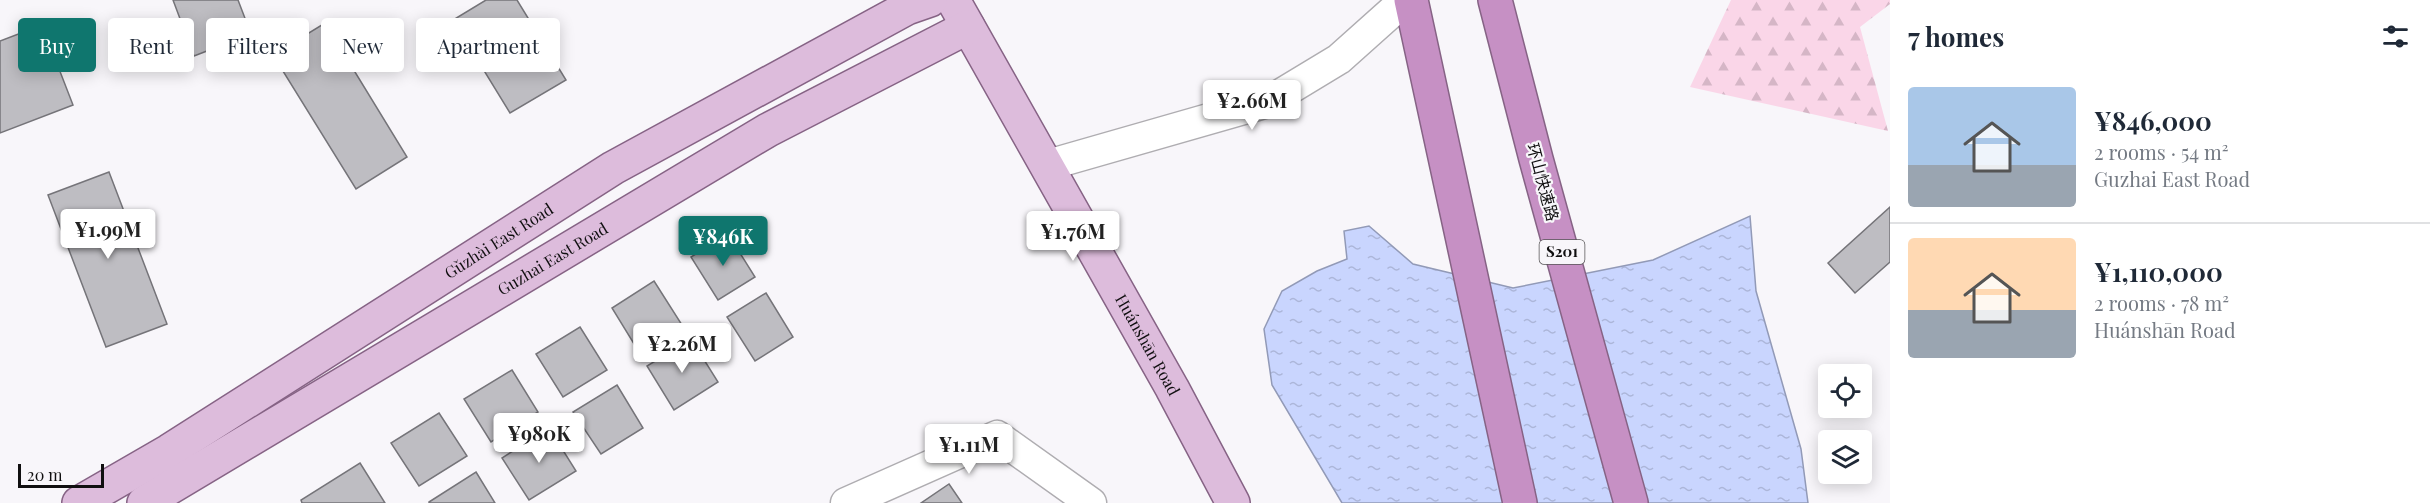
<!DOCTYPE html>
<meta charset="utf-8">
<style>
:root{--surface:#fff;--page:#f2f2f3;--text:#1f2937;--muted:#747a83;--line:#e0e1e3;--accent:#0f766e}
body{margin:0;font-family:"Playfair Display","Noto Sans SC",serif;background:var(--page);color:var(--text);height:100vh;display:flex;flex-direction:column;font-size:22px;white-space:nowrap}
*{box-sizing:border-box;margin:0}
p{font-size:20px;color:var(--muted)}
.icon{flex:none;width:33px;height:33px;fill:none;stroke:currentColor;stroke-width:2;stroke-linecap:round;stroke-linejoin:round}
.map{position:relative;flex:1;overflow:hidden}
.details{display:flex;flex-direction:column;background:var(--surface);width:540px}
.details>*{flex:none}
.banner{position:absolute;left:18px;top:18px;width:570px;height:54px;display:flex;gap:12px}
.fabs{position:absolute;left:1818px;top:364px;display:grid;gap:12px}
.fabs a{display:grid;place-items:center;width:54px;height:54px;border-radius:6px;background:var(--surface);box-shadow:0 3px 15px #0003;font-size:30px}
.scale{position:absolute;left:18px;bottom:15px;width:86px;box-sizing:border-box;padding-left:6px;border:3px solid #100f10;border-top:0;font-size:16px;line-height:21px;white-space:nowrap;color:#100f10;-webkit-text-stroke:4px #f8f6fa;paint-order:stroke}
.price{position:absolute;translate:-50% -51px;padding:0 14px;border-radius:6px;background:#fff;color:#222;font-size:20px;line-height:39px;filter:drop-shadow(0 2px 3px #0008)}
.price::after{content:'';position:absolute;left:50%;top:36px;width:18px;height:14px;margin-left:-9px;background:inherit;clip-path:polygon(0 0,100% 0,50% 100%)}
.price.active{background:var(--accent);color:#fff}
ul{padding:0;list-style:none}
li{display:flex;align-items:center;gap:18px;height:150px;padding:0 18px}
li+li{border-top:2px solid var(--line)}
li span{display:grid;place-items:center;flex:none;width:168px;height:120px;border-radius:6px;color:#555}
li>.icon{margin-inline-start:auto}
span .icon{width:72px;height:72px;fill:#fffc;stroke-width:1}
li b{font-size:26px}
h2{display:flex;justify-content:space-between;align-items:center;height:72px;padding:0 18px;font-size:26px}
.tag{padding:0 21px;border-radius:6px;background:var(--surface);box-shadow:0 3px 15px #0003;font-size:21px;line-height:54px}
.tag.active{background:var(--accent);color:#fff}
main{display:flex;flex:1;min-height:0}
.map>svg:first-child{display:block}
</style>
<main>
<div class="map">
<svg width="1890" height="503" viewBox="0 0 1890 503">
<defs>
<pattern id="forest-firs" width="22" height="20" patternUnits="userSpaceOnUse" patternTransform="scale(1.5)"><rect width="22" height="20" fill="#fad6e8"/><path d="M5 1l3.5 6h-7zM16 11l3.5 6h-7z" fill="#d5b6c6"/></pattern>
<pattern id="water-ripples" width="26" height="14" patternUnits="userSpaceOnUse" patternTransform="scale(1.5)"><rect width="26" height="14" fill="#c9d5fe"/><path d="M2 4q2-2 4 0t4 0M15 11q2-2 4 0t4 0" fill="none" stroke="#acb6d9"/></pattern>
</defs>
<rect width="100%" height="100%" fill="#f8f6fa"/>
<polygon fill="url(#forest-firs)" points="1731,0 1890,0 1890,4 1860,27 1888,131 1690,87"/>
<polygon fill="url(#water-ripples)" stroke="#929ab7" stroke-width="1.5" points="1750,216 1756,291 1801,449 1808,503 1342,503 1272,385 1264,329 1282,291 1317,271 1347,259 1344,231 1369,226 1413,264 1513,288 1653,260"/>
<g fill="#bebdc2" stroke="#757479" stroke-width="1.5">
<polygon points="173,0 238,0 251,34 194,56"/>
<polygon points="486,0 517,0 566,80 510,113 453,20"/>
<polygon points="325,23 407,157 356,189 273,55"/>
<polygon points="42,25 73,105 0,133 0,41"/>
<polygon points="109,172 167,324 106,347 48,195"/>
<polygon points="1890,207 1890,262 1855,293 1828,263"/>
<polygon points="728,234 755,277 718,300 691,257"/>
<polygon points="654,281 682,325 639,352 612,308"/>
<polygon points="766,293 793,337 755,361 727,317"/>
<polygon points="580,327 607,370 563,397 536,354"/>
<polygon points="691,339 718,382 674,410 647,366"/>
<polygon points="512,370 538,412 491,442 464,399"/>
<polygon points="617,385 643,428 601,454 573,412"/>
<polygon points="439,413 467,456 419,486 391,443"/>
<polygon points="549,428 576,471 529,500 502,458"/>
<polygon points="360,463 385,503 302,503 301,500"/>
<polygon points="476,472 495,503 429,503 429,502"/>
<polygon points="949,484 962,503 921,503"/>
</g>
<g fill="none" stroke-linecap="round" stroke-linejoin="round">
<defs>
<g id="minor">
<polyline points="1048,165 1268,102 1339,59 1405,0"/>
<polyline points="846,503 997,436 1091,503"/>
</g>
<g id="major">
<path id="s1" d="M953 0 1172 388 1233 503"/>
<path id="s2" d="M79 503 169 451 613 168 907 8 930 0"/>
<path id="s3" d="M144 503 768 130 968 27"/>
</g>
<g id="highway">
<polyline points="1411,0 1520,503"/>
<polyline points="1495,0 1536,159 1631,503"/>
</g>
</defs>
<use href="#minor" stroke="#afadb1" stroke-width="33"/>
<use href="#major" stroke="#866385" stroke-width="36"/>
<use href="#highway" stroke="#866385" stroke-width="36"/>
<use href="#minor" stroke="#fff" stroke-width="30"/>
<use href="#major" stroke="#ddbcdc" stroke-width="33"/>
<use href="#highway" stroke="#c690c4" stroke-width="33"/>
</g>
<g text-anchor="middle" stroke-width="4.5" stroke-linejoin="round" paint-order="stroke">
<rect fill="#f8f6fa" stroke="#565456" stroke-width="1.5" x="1539.5" y="240" width="45" height="24" rx="4.5"/>
<g font-size="15" font-weight="bold" fill="#100f10">
<text x="1562" y="257">S201</text>
</g>
<g font-size="16" fill="#100f10" stroke="#f8f6fa">
<text transform="translate(1543 182) rotate(75)" y="6">环山快速路</text>
<text dy="6" stroke="none"><textPath href="#s2" startOffset="495">Gǔzhài East Road</textPath></text>
<text dy="6" stroke="none"><textPath href="#s3" startOffset="476">Guzhai East Road</textPath></text>
<text dy="6" stroke="none"><textPath href="#s1" startOffset="396">Huánshān Road</textPath></text>
</g>
</g>
</svg>
<div class="fabs">
<a><svg class="icon" aria-label="locate" viewBox="0 0 24 24"><circle cx="12" cy="12" r="6"/><path d="M12 2v4M12 18v4M2 12h4M18 12h4"/></svg></a>
<a><svg class="icon" aria-label="layers" viewBox="0 0 24 24"><path d="M12 4l9 5-9 5-9-5zM3 14l9 5 9-5"/></svg></a>
</div>
<div class="scale">20 m</div>
<b class="price" style="left:1252px;top:131px">¥2.66M</b>
<b class="price" style="left:108px;top:260px">¥1.99M</b>
<b class="price" style="left:1073px;top:262px">¥1.76M</b>
<b class="price active" style="left:723px;top:267px">¥846K</b>
<b class="price" style="left:682px;top:374px">¥2.26M</b>
<b class="price" style="left:539px;top:464px">¥980K</b>
<b class="price" style="left:969px;top:475px">¥1.11M</b>
<div class="banner">
<a class="tag active">Buy</a>
<a class="tag">Rent</a>
<a class="tag">Filters</a>
<a class="tag">New</a>
<a class="tag">Apartment</a>
</div>
</div>
<section class="details">
<h2>7 homes<svg class="icon" aria-label="filters" viewBox="0 0 24 24"><path d="M4 7h16M4 17h16"/><circle cx="9" cy="7" r="2"/><circle cx="15" cy="17" r="2"/></svg></h2>
<ul>
<li><span style="background:linear-gradient(#a9c7e8 65%,#9aa5b1 0)"><svg class="icon" aria-label="home" viewBox="0 0 24 24"><path d="M3 11l9-7 9 7M6 9v11h12V9"/></svg></span><div><b>¥846,000</b><p>2 rooms · 54 m²</p><p>Guzhai East Road</p></div></li>
<li><span style="background:linear-gradient(#ffd9b3 60%,#9aa5b1 0)"><svg class="icon" aria-label="home" viewBox="0 0 24 24"><path d="M3 11l9-7 9 7M6 9v11h12V9"/></svg></span><div><b>¥1,110,000</b><p>2 rooms · 78 m²</p><p>Huánshān Road</p></div></li>
</ul>
</section>
</main>
